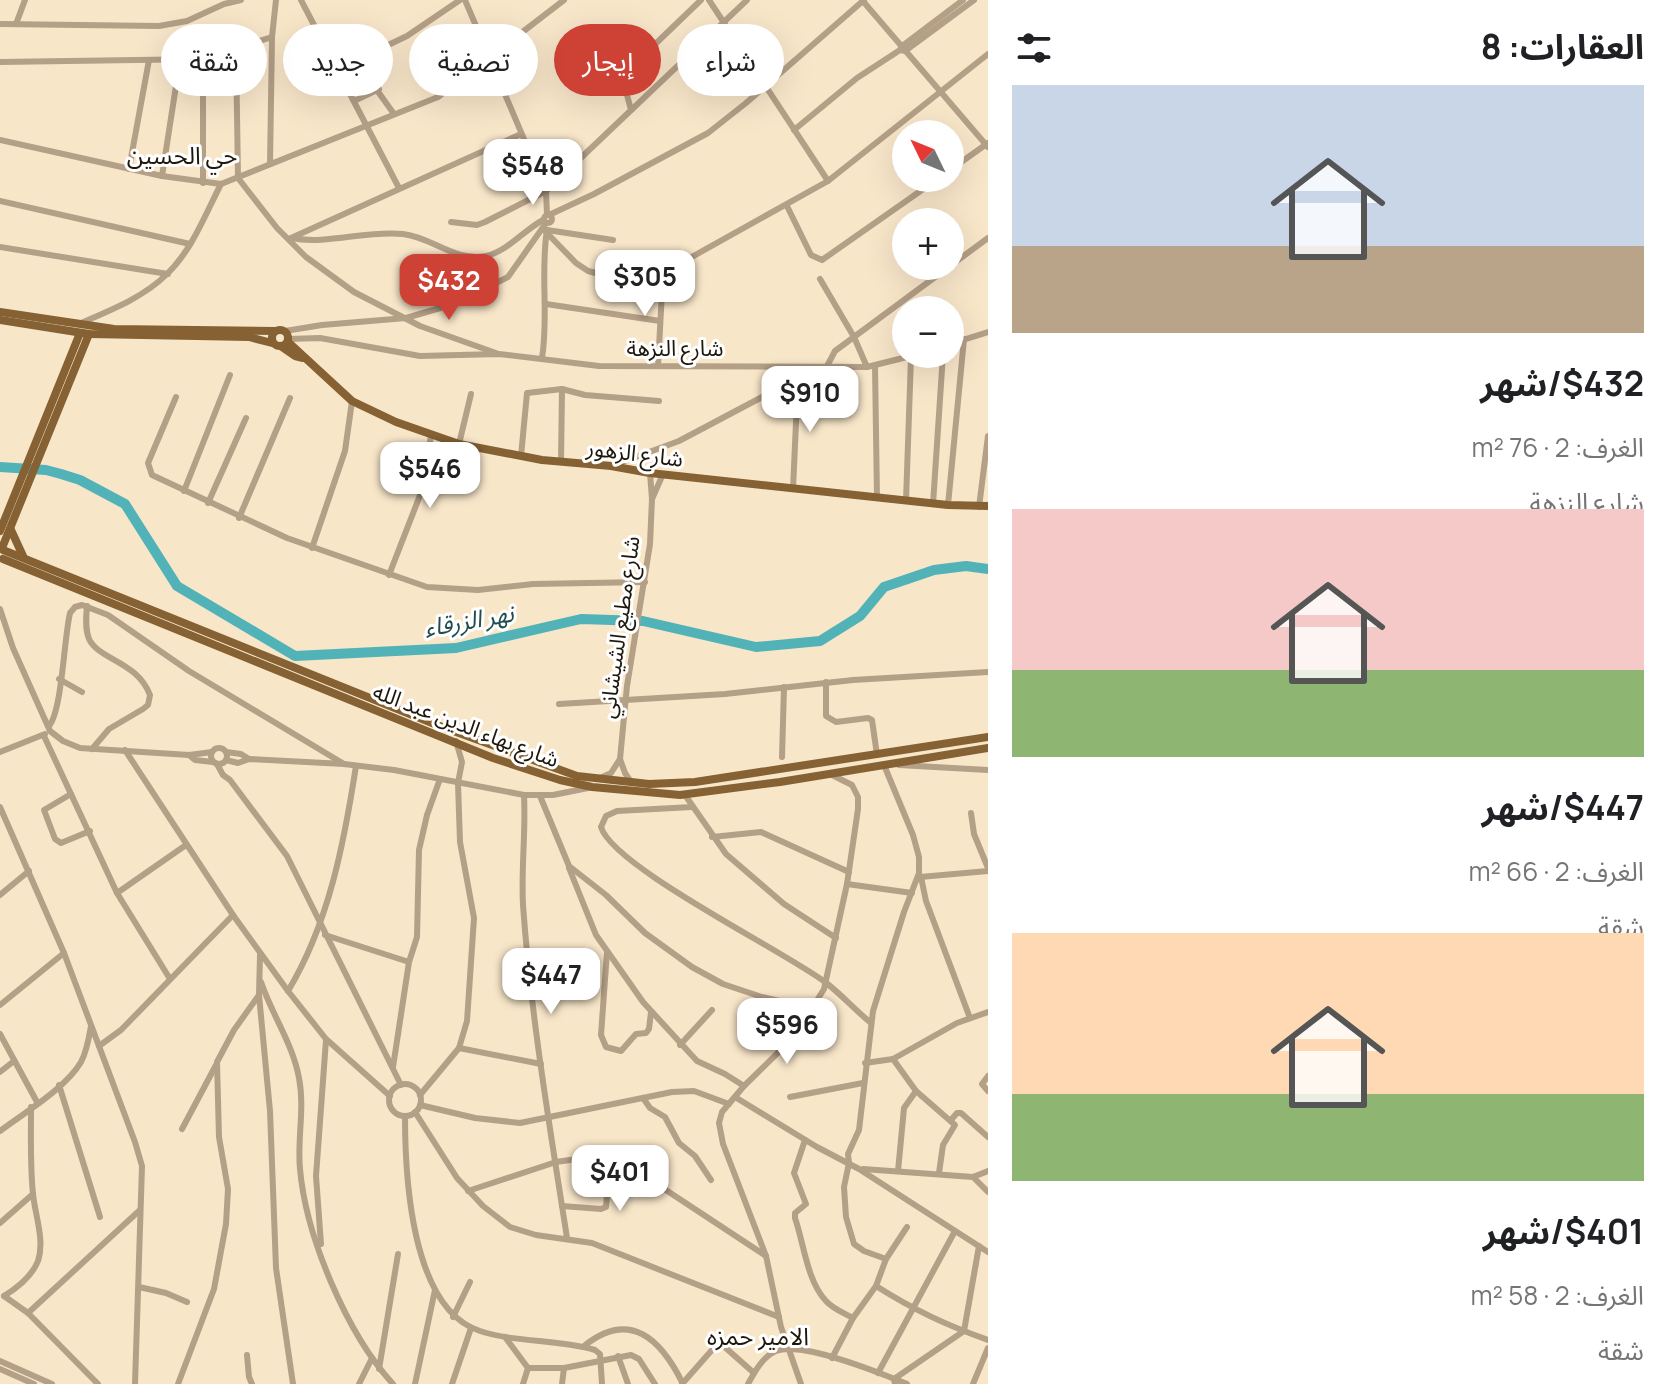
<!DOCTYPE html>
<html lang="ar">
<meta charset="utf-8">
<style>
:root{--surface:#fff;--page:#f6f6f6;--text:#202124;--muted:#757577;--accent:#ce4135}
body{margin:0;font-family:Manrope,"Noto Sans Arabic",sans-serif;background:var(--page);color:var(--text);direction:rtl;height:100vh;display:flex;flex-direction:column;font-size:30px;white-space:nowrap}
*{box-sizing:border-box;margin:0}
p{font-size:26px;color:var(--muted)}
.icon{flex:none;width:44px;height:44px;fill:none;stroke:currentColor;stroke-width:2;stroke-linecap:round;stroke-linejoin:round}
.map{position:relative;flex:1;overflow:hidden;direction:ltr}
.panel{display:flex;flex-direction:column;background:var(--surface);width:680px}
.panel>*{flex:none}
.guide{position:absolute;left:24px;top:24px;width:760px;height:72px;direction:rtl;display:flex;gap:16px}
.needle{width:52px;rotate:313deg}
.buttons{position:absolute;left:892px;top:120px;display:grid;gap:16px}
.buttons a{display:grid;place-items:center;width:72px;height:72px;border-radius:50%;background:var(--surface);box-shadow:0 8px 32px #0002;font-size:40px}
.price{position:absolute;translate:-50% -68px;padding:0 18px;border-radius:16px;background:#fff;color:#222;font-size:26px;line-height:52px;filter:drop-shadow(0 2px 4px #0008)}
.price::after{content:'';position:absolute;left:50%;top:48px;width:24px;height:18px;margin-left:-12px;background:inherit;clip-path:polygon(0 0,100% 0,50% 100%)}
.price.on{background:var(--accent);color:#fff}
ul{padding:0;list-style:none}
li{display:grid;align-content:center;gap:16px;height:424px;padding:0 24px}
li span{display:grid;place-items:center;height:248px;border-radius:0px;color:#555}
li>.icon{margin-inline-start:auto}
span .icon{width:144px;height:144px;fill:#fffc;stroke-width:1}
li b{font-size:34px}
h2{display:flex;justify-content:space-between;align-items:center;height:96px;padding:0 24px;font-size:34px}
.chip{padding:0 28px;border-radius:36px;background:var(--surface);box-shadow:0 8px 32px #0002;font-size:28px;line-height:72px}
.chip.on{background:var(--accent);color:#fff}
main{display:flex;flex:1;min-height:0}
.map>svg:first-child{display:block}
</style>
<main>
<section class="panel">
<h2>العقارات: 8<svg class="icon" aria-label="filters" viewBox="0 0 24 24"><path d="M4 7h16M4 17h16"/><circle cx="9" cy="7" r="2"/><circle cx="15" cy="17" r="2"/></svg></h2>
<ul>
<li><span style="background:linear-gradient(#c9d6e8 65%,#b9a48a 0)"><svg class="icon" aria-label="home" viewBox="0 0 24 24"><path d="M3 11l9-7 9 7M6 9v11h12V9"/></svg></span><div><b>$432/شهر</b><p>الغرف: 2 · 76 m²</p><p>شارع النزهة</p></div></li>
<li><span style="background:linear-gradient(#f6c9c9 65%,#8fb573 0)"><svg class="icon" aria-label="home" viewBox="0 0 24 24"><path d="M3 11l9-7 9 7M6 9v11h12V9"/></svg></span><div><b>$447/شهر</b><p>الغرف: 2 · 66 m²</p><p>شقة</p></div></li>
<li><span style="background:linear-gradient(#ffd9b3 65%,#8fb573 0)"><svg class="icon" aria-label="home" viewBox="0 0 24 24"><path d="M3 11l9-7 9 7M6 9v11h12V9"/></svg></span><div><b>$401/شهر</b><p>الغرف: 2 · 58 m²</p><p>شقة</p></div></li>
</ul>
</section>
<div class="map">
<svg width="988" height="1384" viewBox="0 0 988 1384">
<rect width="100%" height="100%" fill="#f8e6c9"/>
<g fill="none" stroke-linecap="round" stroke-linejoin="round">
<polyline stroke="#51b3b8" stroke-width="10" points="0,467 46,470 61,474 80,480 125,504 177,586 295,656 456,648 581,619 643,621 756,647 820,641 860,616 884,587 934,570 966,566 988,569"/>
<g stroke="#b49f87" stroke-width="6">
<polyline points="301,0 399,188"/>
<polyline points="465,0 546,191 547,215"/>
<polyline points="709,0 828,181"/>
<polyline points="862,0 988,147"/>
<polyline points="0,24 159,26 187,21 224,4 241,0"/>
<polyline points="16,24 25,0"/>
<polyline points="384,47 407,36 460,0"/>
<polyline points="901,47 963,0"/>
<polyline points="236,50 238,178 277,228 306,257 354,292 420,326 496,353"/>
<polyline points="203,59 203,183"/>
<polyline points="0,62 203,59 272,37"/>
<polyline points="369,79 394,114"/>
<polyline points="354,101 379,89"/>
<polyline points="631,110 622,76 701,0"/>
<polyline points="794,130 857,78 900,50 905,51 974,0"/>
<polyline points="0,140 162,176 221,184 438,97 564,0"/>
<polyline points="270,164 272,37 276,0"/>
<polyline points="129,169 149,60"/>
<polyline points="950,170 988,143"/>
<polyline points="162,176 180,60"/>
<polyline points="0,201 190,244"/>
<polyline points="787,206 811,255 822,260 939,178"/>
<circle cx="548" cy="219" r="4"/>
<polyline points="549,215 594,194 708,133 746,103 864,0"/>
<polyline points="451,222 477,225 485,222 546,191 747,0"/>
<polyline points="547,230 613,240"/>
<polyline points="546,232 576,263 588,271 603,275 629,277 663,273 828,181 988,54"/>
<path d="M291 238C328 245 366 230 403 234 432 237 454 262 486 256 508 251 524 230 543 220"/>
<polyline points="291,238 521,134"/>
<polyline points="0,247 168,274"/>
<polyline points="950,266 988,238"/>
<polyline points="820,279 854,337 867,367"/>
<polyline points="546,304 660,321"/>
<path d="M81 323C111 310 144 297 167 274 192 250 205 215 221 184"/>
<polyline points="285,331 322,325 406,318 454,304 508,277 546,223"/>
<polyline points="288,339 320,338 420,356 499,354 599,366 867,367 919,354"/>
<polyline points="950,344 988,332"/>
<path d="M542 358C549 316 540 273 547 230"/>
<polyline points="658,366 663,273"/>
<polyline points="875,366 877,498"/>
<polyline points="826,368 835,351 950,266"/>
<polyline points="176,397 148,463 152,475 287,538 427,587 478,590 533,584 645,582"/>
<polyline points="459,444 471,394"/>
<polyline points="521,456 527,393 562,389 585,395 659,401"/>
<polyline points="561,462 562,389"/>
<polyline points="614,465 679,441 798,378 811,368"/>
<polyline points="793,489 798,378"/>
<polyline points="184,491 230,375"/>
<polyline points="652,499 663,474"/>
<polyline points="906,501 911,357"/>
<polyline points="208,503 246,418"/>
<polyline points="933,504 943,354"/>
<polyline points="948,505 964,339"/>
<polyline points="979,507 988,436"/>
<polyline points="239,518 290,398"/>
<polyline points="312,548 345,451 352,401"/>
<polyline points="389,575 424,485 431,435"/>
<path d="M87 606C86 617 85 629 89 639 99 660 137 661 150 695L148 705 143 709 109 729 92 749"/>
<polyline points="0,609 13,648 50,731 63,741 80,748 189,755 212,752"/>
<polyline points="59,679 82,692"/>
<polyline points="826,682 826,716 836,722 868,718 872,720 877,755"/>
<polyline points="559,704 725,694 853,680 988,672"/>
<path d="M49 726C62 711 64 638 70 613L75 607 82 605 108 615 189 671 344 764"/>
<polyline points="44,736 117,893 170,979"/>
<circle cx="219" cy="756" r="8"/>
<polyline points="125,750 233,915 288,991 326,1039 390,1096"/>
<polyline points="0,752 45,734"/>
<polyline points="226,752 241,754 249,759"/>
<polyline points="189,755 195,760 213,762"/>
<polyline points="782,757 784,687"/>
<polyline points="226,760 238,763 249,759 344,764 394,770 524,795 553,795 588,788"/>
<polyline points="217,764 223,775 230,780 287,856 401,1085"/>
<polyline points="884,765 913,835 919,857 919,873 904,912 873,1011 859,1130 848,1154 849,1163 844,1187 846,1217 854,1244 864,1251 886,1259"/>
<polyline points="899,765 988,770"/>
<polyline points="600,778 611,773 620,759"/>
<polyline points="631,782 625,773 620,759 627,686 650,544 652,499 650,473"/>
<polyline points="71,794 44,810 55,839 61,843 90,831"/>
<path d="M524 795C526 832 521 868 523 905 531 1017 550 1128 567 1238"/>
<polyline points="685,795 726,854 784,904 836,938"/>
<polyline points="540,796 569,866 606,895 645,933 692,967 723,984 762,997 814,1009"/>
<polyline points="0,807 64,953 135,1142 142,1166 135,1384"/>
<path d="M692 807 617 811 606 816 601 827C613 867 784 951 825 982 841 994 855 1010 871 1023"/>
<polyline points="971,813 974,834 988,868"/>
<polyline points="712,837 761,832 849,872"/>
<polyline points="569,868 596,935 643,1002 697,1061 725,1074 744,1086"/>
<polyline points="920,877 988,871"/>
<polyline points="921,877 926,901 970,1018"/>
<polyline points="847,884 912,893"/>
<polyline points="117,893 186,845"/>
<polyline points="0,895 29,871"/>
<polyline points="325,935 409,962"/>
<polyline points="607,952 601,1035 606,1047 621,1051 636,1034 646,1033 649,1029 651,1012"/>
<polyline points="260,955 259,995 270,1111 276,1268 293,1384"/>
<path d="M261 982C272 1015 293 1044 299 1078 305 1109 297 1139 300 1169 306 1237 347 1334 393 1384"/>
<path d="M288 991C329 923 344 843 356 766"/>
<polyline points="0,1005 64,953"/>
<polyline points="0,1034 37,1102"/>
<polyline points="680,1045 712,1010"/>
<polyline points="99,1046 121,1030 233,915"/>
<polyline points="459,1048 541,1064"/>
<polyline points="893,1059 916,1091 904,1108 898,1171"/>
<polyline points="865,1063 893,1059 957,1023 988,1012"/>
<polyline points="393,1067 409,962 417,937 419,850 427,815 440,779"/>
<polyline points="0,1072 14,1061"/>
<polyline points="988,1076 982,1084 988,1091"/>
<circle cx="405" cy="1100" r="16"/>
<polyline points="59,1085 100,1217"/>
<polyline points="916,1091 955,1125 943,1145 939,1173"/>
<polyline points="420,1095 459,1048 467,1021 474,918 460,842 458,783 462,762 456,741"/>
<polyline points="735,1097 817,1147 859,1169 988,1252"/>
<polyline points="790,1097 863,1083"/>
<polyline points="643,1098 650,1108 665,1117 679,1143 695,1156 711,1180"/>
<polyline points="420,1105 475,1118 520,1123 672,1092 694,1091 729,1104"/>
<polyline points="415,1112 457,1178 483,1206 510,1227 536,1235 592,1243 779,1317"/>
<path d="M405 1116C405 1176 411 1309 480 1331 517 1343 558 1339 595 1350L600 1354 602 1384"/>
<polyline points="951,1120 957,1113 961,1113 988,1137"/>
<polyline points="182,1129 216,1065"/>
<path d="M0 1131C24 1113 66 1088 81 1062 87 1051 89 1038 91 1026"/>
<path d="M805 1140 794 1173 806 1204 795 1213V1218C804 1244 807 1281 826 1301 833 1309 844 1313 853 1318"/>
<polyline points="863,1169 973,1177 988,1171"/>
<polyline points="973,1177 988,1192"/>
<polyline points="468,1191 556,1162 591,1157 610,1158 637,1171 766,1256"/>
<polyline points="562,1206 601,1209 606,1207 607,1194 596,1157"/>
<polyline points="0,1223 33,1194"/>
<polyline points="321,1244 316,1176 326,1040"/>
<path d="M876 1286C914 1310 946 1325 988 1340"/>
<polyline points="139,1287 166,1293 187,1302"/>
<path d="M4 1296C17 1288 32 1276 38 1261 45 1240 35 1215 33 1194 30 1165 31 1136 31 1107"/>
<polyline points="4,1296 28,1313 98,1384"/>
<polyline points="28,1313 140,1210"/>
<polyline points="453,1317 470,1282"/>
<polyline points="505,1337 528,1368 564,1368 631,1355 639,1359 655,1384"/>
<path d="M584 1346C630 1309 661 1339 683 1384"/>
<polyline points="247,1355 249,1377 252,1384"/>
<polyline points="618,1356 628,1384"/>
<polyline points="832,1358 853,1318 876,1286 886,1259 907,1227"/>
<polyline points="0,1361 52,1384"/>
<polyline points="0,1369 34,1384"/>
<polyline points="379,1369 398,1254"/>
<polyline points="878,1373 955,1231"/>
<polyline points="178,1384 214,1289 226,1224 228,1189 219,1137 217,1062 234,1030 259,995"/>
<polyline points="359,1384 372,1358"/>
<polyline points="415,1384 435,1290"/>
<polyline points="452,1384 471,1328"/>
<polyline points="523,1384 528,1368"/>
<polyline points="562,1384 564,1368"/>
<polyline points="682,1384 719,1342 754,1373"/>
<path d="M748 1384C754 1373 763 1356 776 1351 802 1341 880 1373 907 1384"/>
<polyline points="801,1384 781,1327 766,1256 723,1144 719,1123 722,1112 744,1086 795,1036 824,989 847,884 858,809 858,797 852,785 830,774"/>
<polyline points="895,1384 894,1379 964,1331 979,1246"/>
<polyline points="973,1384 988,1348"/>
</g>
<g stroke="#856133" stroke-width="8">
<polyline points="0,312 114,329 275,331"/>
<polyline points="0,320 89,334 249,337 272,343"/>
<circle cx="280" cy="338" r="8"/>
<polyline points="288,342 352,401 396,422 459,444 542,460 611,466 650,473 948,505 988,506"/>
<polyline points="282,347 295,356 303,358"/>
<polyline points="11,530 23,556"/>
<polyline points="0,531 80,333"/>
<polyline points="2,548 89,334"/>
<polyline points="3,550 437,725 577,776 649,784 695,782 988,737"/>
<polyline points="3,559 493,758 560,780 592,787 680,795 780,782 988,748"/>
</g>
</g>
<g text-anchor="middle" stroke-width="6" stroke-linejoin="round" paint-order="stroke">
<g font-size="22" fill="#1d170c" stroke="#fff">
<text x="675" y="356">شارع النزهة</text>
<text transform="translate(635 453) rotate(7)" y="8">شارع الزهور</text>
<text transform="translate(619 627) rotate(-82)" y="8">شارع مطيع الشيشاني</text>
<text transform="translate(466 725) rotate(21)" y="8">شارع بهاء الدين عبد الله</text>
</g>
<g font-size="24" fill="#1d170c" stroke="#fff">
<text x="182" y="164">حي الحسين</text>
<text x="758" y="1345">الامير حمزه</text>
</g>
<g font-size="24" font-style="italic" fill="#214d50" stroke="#fff">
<text transform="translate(469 621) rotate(-10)" y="8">نهر الزرقاء</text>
</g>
</g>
</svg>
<div class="buttons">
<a><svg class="needle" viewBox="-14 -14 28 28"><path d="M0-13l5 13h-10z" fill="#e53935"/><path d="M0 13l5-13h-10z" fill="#757577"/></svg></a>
<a>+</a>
<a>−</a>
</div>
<b class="price" style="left:533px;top:207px">$548</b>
<b class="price" style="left:645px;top:318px">$305</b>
<b class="price on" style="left:449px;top:322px">$432</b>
<b class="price" style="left:810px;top:434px">$910</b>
<b class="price" style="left:430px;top:510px">$546</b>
<b class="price" style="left:551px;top:1016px">$447</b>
<b class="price" style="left:787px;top:1066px">$596</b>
<b class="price" style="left:620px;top:1213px">$401</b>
<div class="guide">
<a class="chip">شراء</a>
<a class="chip on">إيجار</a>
<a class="chip">تصفية</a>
<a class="chip">جديد</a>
<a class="chip">شقة</a>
</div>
</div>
</main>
